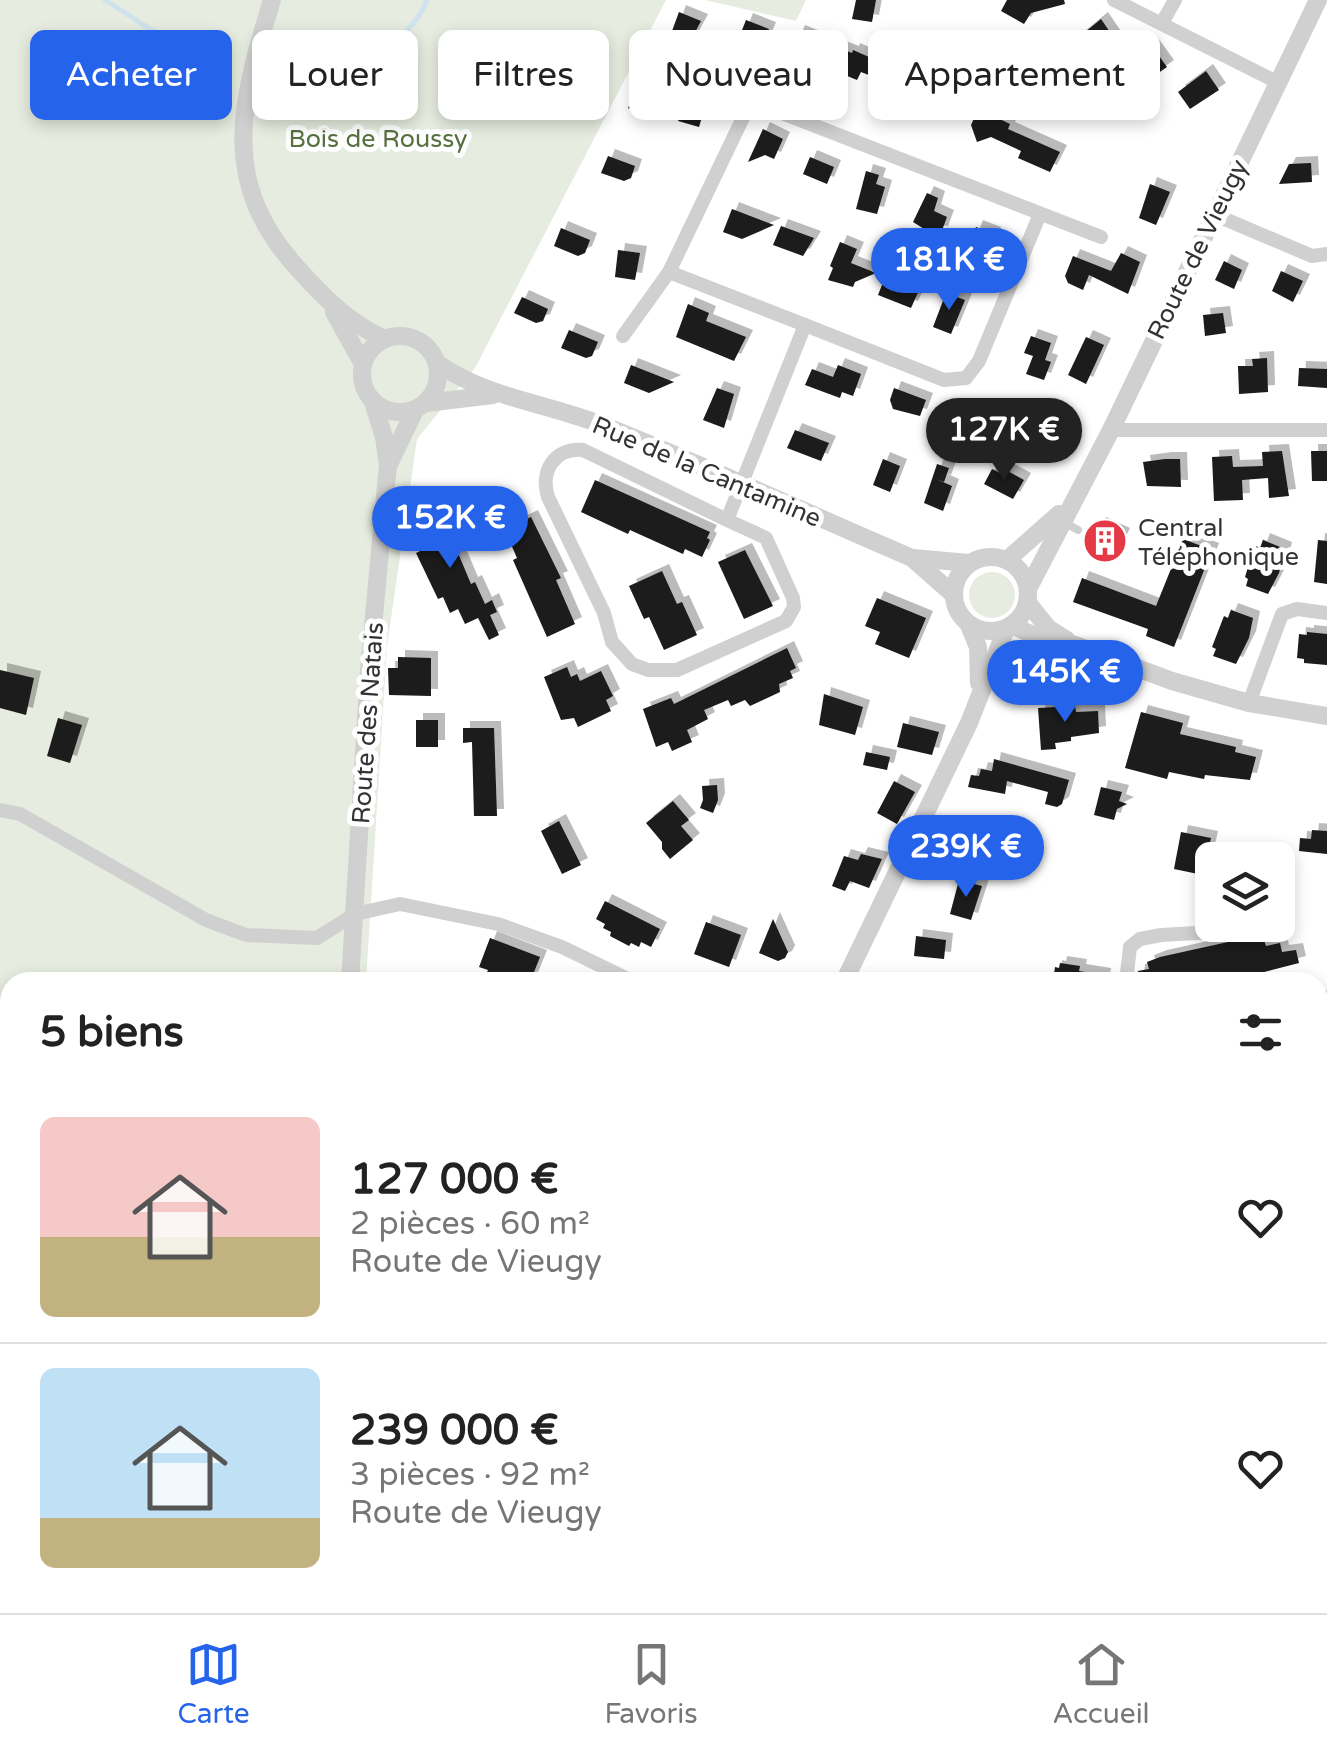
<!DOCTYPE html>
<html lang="fr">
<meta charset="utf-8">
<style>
:root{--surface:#fff;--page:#f2f2f2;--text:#222;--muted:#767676;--line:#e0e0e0;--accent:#2563eb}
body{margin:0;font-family:"Varela Round",sans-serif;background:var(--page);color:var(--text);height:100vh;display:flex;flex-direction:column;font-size:38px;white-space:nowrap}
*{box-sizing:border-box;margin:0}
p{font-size:32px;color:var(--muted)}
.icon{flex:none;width:55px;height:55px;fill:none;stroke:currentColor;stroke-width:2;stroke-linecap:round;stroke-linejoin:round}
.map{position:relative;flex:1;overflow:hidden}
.drawer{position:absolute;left:0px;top:972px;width:1328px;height:642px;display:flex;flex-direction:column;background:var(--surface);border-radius:30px 30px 0 0;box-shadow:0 5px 15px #0003}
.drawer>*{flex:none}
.top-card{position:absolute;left:30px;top:30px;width:1268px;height:90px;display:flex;gap:20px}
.controls{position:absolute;left:1195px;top:842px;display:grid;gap:20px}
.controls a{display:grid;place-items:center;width:100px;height:100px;border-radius:15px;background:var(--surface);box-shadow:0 5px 15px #0003;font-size:50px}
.price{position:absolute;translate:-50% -85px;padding:0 22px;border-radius:35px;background:var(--accent);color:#fff;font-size:32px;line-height:65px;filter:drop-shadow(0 2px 5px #0008)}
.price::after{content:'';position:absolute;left:50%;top:60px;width:30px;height:22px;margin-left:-15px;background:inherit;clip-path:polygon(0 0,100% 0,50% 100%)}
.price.current{background:#222;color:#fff}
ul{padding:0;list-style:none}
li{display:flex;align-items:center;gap:30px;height:250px;padding:0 40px}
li+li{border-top:2px solid var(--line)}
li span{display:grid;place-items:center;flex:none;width:280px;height:200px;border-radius:15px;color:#555}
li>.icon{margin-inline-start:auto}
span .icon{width:120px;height:120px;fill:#fffc;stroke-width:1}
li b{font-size:42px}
h2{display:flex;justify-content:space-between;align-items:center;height:120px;padding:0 40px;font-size:42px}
.tag{padding:0 35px;border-radius:15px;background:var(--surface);box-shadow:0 5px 15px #0003;font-size:35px;line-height:90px}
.tag.current{background:var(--accent);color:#fff}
.tab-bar{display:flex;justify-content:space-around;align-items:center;height:140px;border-top:2px solid var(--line);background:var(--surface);font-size:28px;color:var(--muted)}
.tab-bar a{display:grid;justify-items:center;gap:5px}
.tab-bar .current{color:var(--accent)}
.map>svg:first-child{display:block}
</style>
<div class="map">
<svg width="1327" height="1613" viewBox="0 0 1327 1613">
<defs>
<filter id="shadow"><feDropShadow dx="7" dy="-7" stdDeviation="0" flood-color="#0004"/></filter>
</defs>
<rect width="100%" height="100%" fill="#fff"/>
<g fill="#e6ecdf">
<polygon points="0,0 666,0 475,368 417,439 387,646 366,982 10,982 10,1605 227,1605 225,1613 0,1613"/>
<polygon points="705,0 806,0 796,21"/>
<circle cx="992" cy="595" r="23"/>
<rect x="1318" y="1371" width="9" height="160"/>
<polygon points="678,1605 793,1605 789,1613 694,1613"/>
</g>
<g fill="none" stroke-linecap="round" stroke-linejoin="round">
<g stroke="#cfe2ee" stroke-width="5">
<polyline points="105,0 215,71"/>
<path d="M287 70C338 68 406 54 427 0"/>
</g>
</g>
<g fill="#1a1a1a" filter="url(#shadow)">
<polygon points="856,0 876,0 872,22 852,19"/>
<polygon points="1007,0 1064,0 1065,4 1031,13 1024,24 1001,11"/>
<polygon points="679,12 701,21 692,38 672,31"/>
<polygon points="1101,19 1116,41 1097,55 1091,47 1082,54 1073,42"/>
<polygon points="746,20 769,29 761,48 751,44 747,53 735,48"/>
<polygon points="798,32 852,53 853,50 885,64 879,79 861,72 857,80 823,66 821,70 796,61 798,54 790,52"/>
<polygon points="1149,42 1167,67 1141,85 1128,67 1136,62 1130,55"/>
<polygon points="1206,71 1219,90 1190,109 1178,92"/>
<polygon points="642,82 663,94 647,119 628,108"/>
<polygon points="921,83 935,90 923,115 905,107 914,88"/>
<polygon points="691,90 708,97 699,127 678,121"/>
<polygon points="983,111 1010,124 1008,129 1060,152 1050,172 1018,158 1021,151 991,137 977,142 971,125 976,114"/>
<polygon points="763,129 783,139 774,159 765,155 748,162"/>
<polygon points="608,156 635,166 631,178 624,181 601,173"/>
<polygon points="810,157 834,167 827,184 803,174"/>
<polygon points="1311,163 1312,182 1279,184 1289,164"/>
<polygon points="866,171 879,175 876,184 885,187 877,214 856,209"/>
<polygon points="1150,184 1170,192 1156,225 1139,218"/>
<polygon points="927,193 938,198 934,211 947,217 941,233 929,232 913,222"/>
<polygon points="732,209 774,225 742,239 723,232"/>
<polygon points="781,226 814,238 803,256 773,245"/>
<polygon points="976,227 994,234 982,264 963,259"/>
<polygon points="561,228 590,240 585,253 578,256 554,246"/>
<polygon points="840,242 857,249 851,263 876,273 855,282 853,287 828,280 833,268 830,266"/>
<polygon points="618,250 640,253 635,280 615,277"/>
<polygon points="1121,253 1140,262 1128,294 1089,275 1083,290 1068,283 1065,276 1073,256 1111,271"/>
<polygon points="1224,261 1242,270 1234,289 1215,280"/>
<polygon points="1281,271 1303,281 1293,302 1272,291"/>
<polygon points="886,275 920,288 911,308 878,295"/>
<polygon points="946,293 965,300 951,334 933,327"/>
<polygon points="522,297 548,309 543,321 536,323 514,313"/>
<polygon points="688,304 709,313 706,321 746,337 734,361 676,337"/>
<polygon points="1223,313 1226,333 1205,336 1203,315"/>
<polygon points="569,330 598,342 592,356 586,358 561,348"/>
<polygon points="1031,336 1051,343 1045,360 1051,362 1044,380 1026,374 1033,356 1024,353"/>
<polygon points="1086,337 1104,345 1086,384 1068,375"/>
<polygon points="1267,358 1268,392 1239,394 1238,366 1253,366 1252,359"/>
<polygon points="631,365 674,382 649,393 624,383"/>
<polygon points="838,365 861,374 853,396 842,392 840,398 805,385 812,369 833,377"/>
<polygon points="1299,368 1327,369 1327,388 1298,386"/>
<polygon points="717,388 734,394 724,428 703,420"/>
<polygon points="894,388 926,400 920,416 893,409 890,400"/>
<polygon points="1023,413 1049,428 1042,446 1016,431"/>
<polygon points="795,430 829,443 821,461 787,448"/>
<polygon points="1282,451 1289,496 1269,498 1268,478 1242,480 1243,500 1214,501 1212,457 1232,456 1233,467 1263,466 1262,452"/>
<polygon points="1311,451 1327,451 1327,481 1312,481"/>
<polygon points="883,459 900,466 890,492 873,485"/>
<polygon points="1165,459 1180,459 1181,487 1147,486 1143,462"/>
<polygon points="937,464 949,468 944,482 936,479 952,486 943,511 924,503"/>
<polygon points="992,469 1002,474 1004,469 1024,480 1013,499 984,484"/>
<polygon points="595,480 710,532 707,538 710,540 702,557 685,549 683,554 630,530 628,534 581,512"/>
<polygon points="437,503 471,584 475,582 485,604 492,600 497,612 490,615 499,635 489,640 478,618 465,624 458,609 450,613 443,597 438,599 416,553 420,551 412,535 420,531 412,514"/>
<polygon points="531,517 561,578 556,580 575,624 547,637 513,560 517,558 506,533 508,528"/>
<polygon points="1099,524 1123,535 1111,559 1088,547"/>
<polygon points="1183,539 1212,550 1174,647 1146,636 1148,629 1073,602 1082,578 1156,606"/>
<polygon points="1263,540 1285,549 1279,573 1268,594 1246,586 1248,579 1245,577 1249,564 1252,566 1256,546 1260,548"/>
<polygon points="1318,540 1327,541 1327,584 1314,582"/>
<polygon points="745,550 773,606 744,619 718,562"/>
<polygon points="662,571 677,604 682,602 697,635 664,650 649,617 644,619 629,586"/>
<polygon points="877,598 926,618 909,658 875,644 880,632 865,626"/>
<polygon points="1231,610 1253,618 1249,638 1236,664 1213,656 1216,649 1212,647 1224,616 1228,618"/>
<polygon points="1307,632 1327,634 1327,665 1304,663 1304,659 1297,658 1299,634 1307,635"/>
<polygon points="787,648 796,668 790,671 793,678 779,684 780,692 750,706 745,700 731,706 728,700 704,710 708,719 687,730 692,742 672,751 668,742 656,747 643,709 671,698 674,704"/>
<polygon points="398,657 431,658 431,696 389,695 388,668 398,668"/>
<polygon points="567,667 571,677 577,674 580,681 601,671 613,696 606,700 611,711 578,727 574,718 561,720 544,677"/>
<polygon points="0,670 34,678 26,715 0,708"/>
<polygon points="824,694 863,707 855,735 819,725"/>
<polygon points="1075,706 1076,712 1098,711 1099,733 1071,737 1071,741 1055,743 1056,749 1041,750 1038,708"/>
<polygon points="1141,712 1183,723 1180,734 1236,747 1235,752 1256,757 1250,780 1205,775 1204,779 1169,772 1167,779 1125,768"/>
<polygon points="58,718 82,725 70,763 47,756"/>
<rect x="416" y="720" width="22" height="27"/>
<polygon points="903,723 939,732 932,755 897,747"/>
<polygon points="463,728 494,728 497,816 474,816 472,742 463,743"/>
<polygon points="866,752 890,757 887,770 863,765"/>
<polygon points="994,759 1069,780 1062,804 1057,807 1045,804 1048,792 1007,781 1005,794 968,787 971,775 979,776 981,769 992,771"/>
<polygon points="894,781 915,792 897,824 877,813"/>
<polygon points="717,785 718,800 713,813 700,808 703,800 702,786"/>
<polygon points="1101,787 1122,792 1119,801 1127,804 1117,809 1114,820 1094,815"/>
<polygon points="673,801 689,820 681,826 693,840 670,859 662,849 662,842 646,823"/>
<polygon points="559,821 581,865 562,874 541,831"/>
<polygon points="1312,830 1327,831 1327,854 1299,851 1300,838 1311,839"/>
<polygon points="1181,832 1211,838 1203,875 1174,869"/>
<polygon points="861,854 882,859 869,888 850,881 845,891 832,886 844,856 858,860"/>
<polygon points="959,880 982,886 971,920 950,914"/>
<polygon points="605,901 660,929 651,947 641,942 639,947 631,943 629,946 610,936 611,932 603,928 605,924 596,919"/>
<polygon points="773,919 788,952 785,958 778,961 759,953"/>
<polygon points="706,922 741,935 729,967 694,954"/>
<polygon points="916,936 946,940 944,959 914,956"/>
<polygon points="490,938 540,957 530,982 483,982 488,970 479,967"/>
<polygon points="1264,940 1266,946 1280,943 1282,952 1296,950 1299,963 1229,981 1137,982 1138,971 1149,969 1147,962 1160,957 1228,942"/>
<polygon points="1060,963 1080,966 1079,971 1104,975 1103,982 1053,982 1055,967 1059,968"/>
</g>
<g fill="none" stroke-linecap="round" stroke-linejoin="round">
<g stroke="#d0d0d0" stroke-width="8">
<polyline points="1062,521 1078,530"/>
<polyline points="877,1613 901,1605"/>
</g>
<g stroke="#d0d0d0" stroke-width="14">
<polyline points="1114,0 1279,83"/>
<polyline points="1162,23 1175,0"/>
<polyline points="1213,214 1312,256 1327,254"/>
<polyline points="805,325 669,272 751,101 1101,237"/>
<polyline points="623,336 669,272"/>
<polyline points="1111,430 1327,430"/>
<path d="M727 520 583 450C554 447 540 472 548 497L604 613 612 642 632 664 648 670H677L786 621 794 607 793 598 766 538 727 520 805 325 944 380 966 378 979 361 1040 214"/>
<polyline points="1249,703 1282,614 1297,609 1327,613"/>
<polyline points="0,810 20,814 206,920 246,935 317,938 355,914 400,904 498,924 562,947 634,982"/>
<polyline points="1126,982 1130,947 1140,939 1161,935 1286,928"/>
<polyline points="1318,1006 1327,997"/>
<polyline points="0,1500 10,1496"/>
<polyline points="301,1613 303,1605"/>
</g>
<g stroke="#d0d0d0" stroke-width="18">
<path d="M272 0C240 105 218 184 301 272 326 300 350 323 384 339"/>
<polyline points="334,312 363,364"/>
<circle cx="400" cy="374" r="38"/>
<path d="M437 363C487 398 546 403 602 425 706 466 809 514 912 558L954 595"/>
<polyline points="426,403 493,395"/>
<polyline points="389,464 415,410"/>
<circle cx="991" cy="594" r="37"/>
<polyline points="913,558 969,563"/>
<polyline points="1007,560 1059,514"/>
<polyline points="1028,589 1111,430 1318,0"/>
<polyline points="1027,602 1048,628 1067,640"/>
<polyline points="969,625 978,647 979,683"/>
<polyline points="1012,625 1043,640 1075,645 1172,681 1249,703 1327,716"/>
<polyline points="350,982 369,670 388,465 384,437 373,402"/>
<polyline points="844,982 969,723 1006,629"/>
<polyline points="245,1613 247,1605"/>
<polyline points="265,1613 268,1605"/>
<polyline points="539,1613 543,1605"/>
</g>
</g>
<defs>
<symbol id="building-disc" viewBox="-11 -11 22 22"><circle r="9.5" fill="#e63946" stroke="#fff"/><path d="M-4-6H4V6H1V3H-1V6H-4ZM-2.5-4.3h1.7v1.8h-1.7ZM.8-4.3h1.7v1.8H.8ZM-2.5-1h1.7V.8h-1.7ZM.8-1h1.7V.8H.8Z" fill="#fff"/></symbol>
</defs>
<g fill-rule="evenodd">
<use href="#building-disc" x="1080" y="516" width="50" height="50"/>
</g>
<g text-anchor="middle" stroke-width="10" stroke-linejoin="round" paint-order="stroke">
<g font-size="25" fill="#56703f" stroke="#fff">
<text x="378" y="147">Bois de Roussy</text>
</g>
<g font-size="25" fill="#333" stroke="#fff">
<text transform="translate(1197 249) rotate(-64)" y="9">Route de Vieugy</text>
<text transform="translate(707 471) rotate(23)" y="9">Rue de la Cantamine</text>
<text transform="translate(367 723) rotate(-86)" y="9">Route des Natais</text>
</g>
<g font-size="25" fill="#333" stroke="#fff" text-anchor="start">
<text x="1138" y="536">Central<tspan x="1138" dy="29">Téléphonique</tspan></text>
</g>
</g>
</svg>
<div class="controls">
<a><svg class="icon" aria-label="layers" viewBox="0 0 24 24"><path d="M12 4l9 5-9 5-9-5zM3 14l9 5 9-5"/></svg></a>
</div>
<b class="price" style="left:949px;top:313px">181K €</b>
<b class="price current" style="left:1004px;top:483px">127K €</b>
<b class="price" style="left:450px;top:571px">152K €</b>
<b class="price" style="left:1065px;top:725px">145K €</b>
<b class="price" style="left:966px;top:900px">239K €</b>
<div class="top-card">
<a class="tag current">Acheter</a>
<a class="tag">Louer</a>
<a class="tag">Filtres</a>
<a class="tag">Nouveau</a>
<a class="tag">Appartement</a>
</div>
<section class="drawer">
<h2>5 biens<svg class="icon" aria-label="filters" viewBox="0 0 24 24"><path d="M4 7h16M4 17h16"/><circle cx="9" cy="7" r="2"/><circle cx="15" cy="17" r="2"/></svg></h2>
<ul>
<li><span style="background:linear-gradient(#f6c9c9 60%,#c2b280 0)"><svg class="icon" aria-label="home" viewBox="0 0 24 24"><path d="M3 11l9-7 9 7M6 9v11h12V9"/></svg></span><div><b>127 000 €</b><p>2 pièces · 60 m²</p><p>Route de Vieugy</p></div><svg class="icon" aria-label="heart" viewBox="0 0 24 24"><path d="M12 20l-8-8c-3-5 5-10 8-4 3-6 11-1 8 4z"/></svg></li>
<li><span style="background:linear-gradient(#bfe0f5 75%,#c2b280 0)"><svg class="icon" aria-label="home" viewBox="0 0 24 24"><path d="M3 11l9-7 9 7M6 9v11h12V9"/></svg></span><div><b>239 000 €</b><p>3 pièces · 92 m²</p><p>Route de Vieugy</p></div><svg class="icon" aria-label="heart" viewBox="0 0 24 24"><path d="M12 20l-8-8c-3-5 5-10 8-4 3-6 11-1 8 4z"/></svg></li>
</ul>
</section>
</div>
<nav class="tab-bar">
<a class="current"><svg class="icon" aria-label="map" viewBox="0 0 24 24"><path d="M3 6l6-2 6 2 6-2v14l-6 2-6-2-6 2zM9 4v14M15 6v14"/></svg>Carte</a>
<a><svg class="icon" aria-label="saved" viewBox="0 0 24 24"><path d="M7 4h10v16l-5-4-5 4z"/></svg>Favoris</a>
<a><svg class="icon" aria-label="home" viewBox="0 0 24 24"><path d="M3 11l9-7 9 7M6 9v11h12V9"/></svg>Accueil</a>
</nav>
